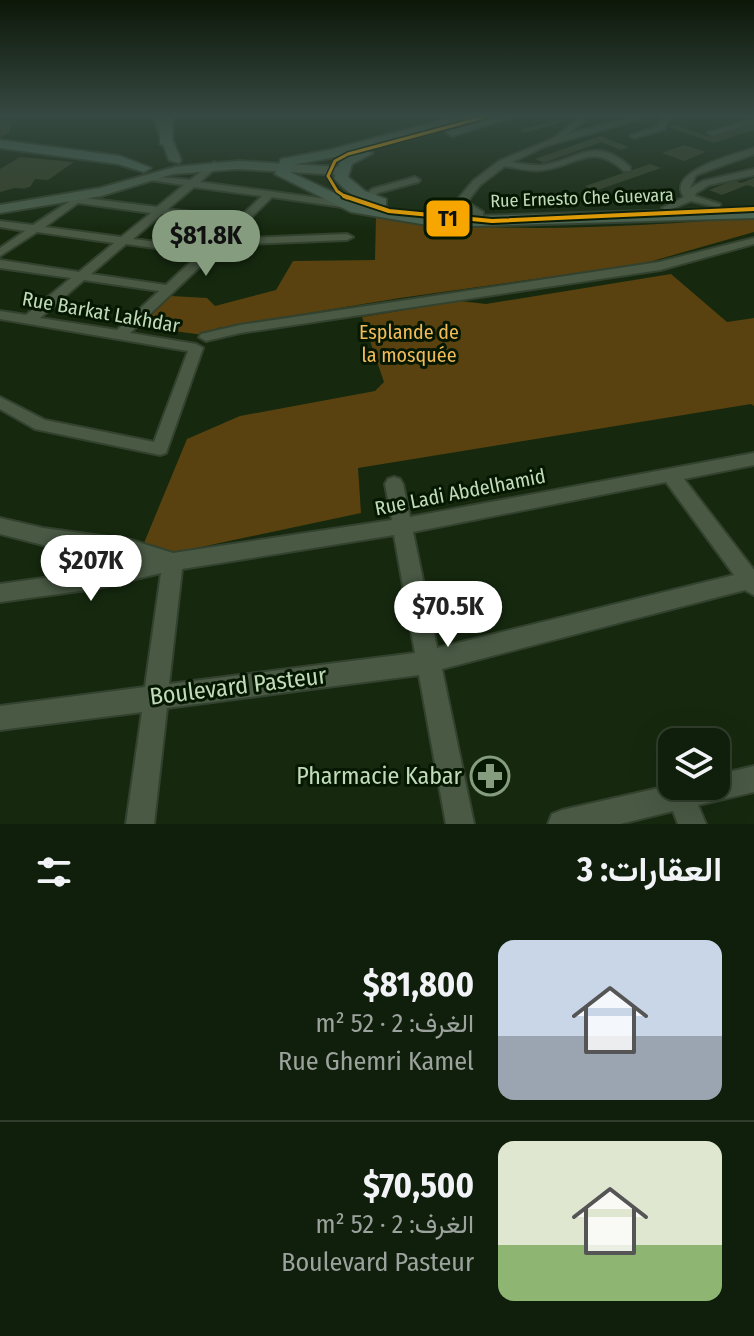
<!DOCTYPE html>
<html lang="ar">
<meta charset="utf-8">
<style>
:root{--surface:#101f0b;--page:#1e2c19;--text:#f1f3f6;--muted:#9ca29d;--line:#303d2c;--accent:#859d7e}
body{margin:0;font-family:"Fira Sans Condensed",Vazirmatn,sans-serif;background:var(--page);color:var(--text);direction:rtl;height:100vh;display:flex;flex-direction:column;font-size:30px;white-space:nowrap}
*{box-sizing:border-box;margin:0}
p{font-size:26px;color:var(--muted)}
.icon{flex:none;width:44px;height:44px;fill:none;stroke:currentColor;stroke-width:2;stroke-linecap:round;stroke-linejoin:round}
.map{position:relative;height:824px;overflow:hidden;direction:ltr}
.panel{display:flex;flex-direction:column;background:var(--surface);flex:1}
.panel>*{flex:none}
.tools{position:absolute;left:658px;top:728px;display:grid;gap:16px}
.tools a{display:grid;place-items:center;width:72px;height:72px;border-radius:16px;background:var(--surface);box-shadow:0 8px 32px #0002,0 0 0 2px var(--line);font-size:40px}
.price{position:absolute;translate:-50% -68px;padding:0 18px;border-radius:28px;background:#fff;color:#222;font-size:26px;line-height:52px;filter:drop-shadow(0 2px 4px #0008)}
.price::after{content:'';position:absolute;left:50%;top:48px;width:24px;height:18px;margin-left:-12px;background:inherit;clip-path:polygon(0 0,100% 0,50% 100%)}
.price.on{background:var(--accent);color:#111}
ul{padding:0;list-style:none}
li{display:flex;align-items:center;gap:24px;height:200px;padding:0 32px}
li+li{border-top:2px solid var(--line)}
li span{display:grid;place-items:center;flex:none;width:224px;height:160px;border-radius:16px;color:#555}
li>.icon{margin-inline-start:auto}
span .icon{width:96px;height:96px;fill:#fffc;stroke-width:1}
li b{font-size:34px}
h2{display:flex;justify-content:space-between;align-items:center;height:96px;padding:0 32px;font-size:34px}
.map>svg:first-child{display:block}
</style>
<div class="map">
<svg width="754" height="824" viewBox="0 0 754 824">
<rect width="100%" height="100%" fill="#16290f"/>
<g fill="#59420f">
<path d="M376 217C501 236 628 226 754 218V232L642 264 400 298 218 328 204 335 135 326 171 296 207 298 215 306 276 290 293 261 375 260Z"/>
<polygon points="671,274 727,322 754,318 754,406 751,404 358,468 361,513 173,553 144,543 187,439 240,416 375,391 384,382 362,317 460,301 486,304"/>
</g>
<g fill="#364328">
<polygon points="0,117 13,117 9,133 0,138"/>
<polygon points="564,118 571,120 524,133 518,130"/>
<polygon points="754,123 754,130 714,143 668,127 675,125 710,137"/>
<polygon points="600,136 629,147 621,150 601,142 544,163 535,159"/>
<polygon points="684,145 706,152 684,161 662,153"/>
<polygon points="20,157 74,162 48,180 35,179 30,187 24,188 28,189 15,188 0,192 0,169"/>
<polygon points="650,164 661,168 595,191 585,186"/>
<polygon points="754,178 754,187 747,185 722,195 709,190 734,180 741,183"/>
</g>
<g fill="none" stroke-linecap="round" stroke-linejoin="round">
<defs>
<g id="minor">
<path d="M580 117H589L567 134 634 117H647L546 146 512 162C522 164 533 166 543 165 581 159 595 135 630 167V171H624C592 141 577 166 542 170 530 172 517 168 505 166L480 185 467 202 483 212V216H475L462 208 439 214 434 211 453 205 473 181 499 161 554 138Z"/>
<polygon points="661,117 668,118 665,129 634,138 630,136 658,126"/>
<polygon points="754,118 754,123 712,135 708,133"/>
<path d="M754 148V154L696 175 690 188 703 181 754 169V175L709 185 696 193 695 196 720 204V208L691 201 667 211 662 208 684 197C665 171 737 154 754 148Z"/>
<path d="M214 162 217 163V167L200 182 342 201 347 204 342 207 272 197 233 235 246 238 347 234 353 237 347 240 246 244 227 241 130 333 196 344 203 348 166 453 160 455 35 429 0 409V397L45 420 154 442 188 351 0 319V311L26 315 71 278 0 268V260L79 272 114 243 37 232 0 256V248L25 231 0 227V221L33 225 82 193 87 196 85 198 157 207 184 185 149 180V176L190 180ZM194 187 262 196 239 218 168 209ZM78 203 151 213 121 237 45 227ZM162 214 233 223 206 248 133 239ZM126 244 199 254 166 285 91 274ZM84 280 159 291 117 330 40 318Z"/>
<polygon points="415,177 420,180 418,182 378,193 372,200 363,198 372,189"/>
<polygon points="754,238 754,244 660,270 240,333 206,341 199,337 201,334 240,325 659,262"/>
<path d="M754 453V465L684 479 754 570V595L745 590 442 669 474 824H446L419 675 167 708 154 824H126L142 712 0 730V706L145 687 161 573 94 589 0 602V584L94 571 143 560 43 545 0 534V518L43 528 131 540 173 553 392 520 385 484 388 479 394 477 400 479 403 484 410 517ZM666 482 734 575 437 648 413 532ZM394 535 415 653 169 684 182 569Z"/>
<polygon points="754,766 754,792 698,805 706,824 678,824 673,811 620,824 548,824 552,814 562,810 672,785 716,786 716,775"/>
</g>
<g id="secondary">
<polygon points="153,117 163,117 181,160 179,163 169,160"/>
<polygon points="238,161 341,167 347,171 341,175 238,169 173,174 101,196 0,213 0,205 100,188 175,167"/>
</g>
<g id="primary">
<polygon points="454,117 474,117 335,157 292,165 290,172 360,205 439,217 754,208 754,218 439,227 351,212 275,174 281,159 329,150"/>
<polygon points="494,117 513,117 452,136 446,132"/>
<path d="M361 150 373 153 352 164 348 177 365 191 386 199V205C366 208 346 192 334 178L341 159Z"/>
</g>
<g id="trunk">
<polygon points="161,117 173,117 172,147 160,144"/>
<polygon points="0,140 120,156 151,168 144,172 118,164 0,148"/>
</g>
</defs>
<use href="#minor" stroke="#33422e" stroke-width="4"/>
<use href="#secondary" stroke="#33422e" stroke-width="4"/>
<use href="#primary" stroke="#33422e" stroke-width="4"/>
<use href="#trunk" stroke="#33422e" stroke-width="4"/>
<use href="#minor" fill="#495944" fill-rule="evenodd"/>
<use href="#secondary" fill="#4c604c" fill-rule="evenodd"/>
<use href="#primary" fill="#4c6452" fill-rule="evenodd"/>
<use href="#trunk" fill="#4c6656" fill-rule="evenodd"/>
<defs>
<polyline id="tram-1-far1" points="347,198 337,191 328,176 335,161 348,154 485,117"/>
<polyline id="tram-1" points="344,196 389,211 492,221 754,209"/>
</defs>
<use href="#tram-1-far1" stroke="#061802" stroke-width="6"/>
<use href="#tram-1" stroke="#061802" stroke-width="8"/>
<use href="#tram-1-far1" stroke="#f7a600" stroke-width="3"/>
<use href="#tram-1" stroke="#f7a600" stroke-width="4"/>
</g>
<linearGradient id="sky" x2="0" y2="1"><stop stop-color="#0c1708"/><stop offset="0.5" stop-color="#364942"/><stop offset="1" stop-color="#364942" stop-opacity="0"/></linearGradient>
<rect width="754" height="232" fill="url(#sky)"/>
<defs>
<symbol id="pharmacy-ring" viewBox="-11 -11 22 22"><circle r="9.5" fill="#061802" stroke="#859d7e" stroke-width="1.5"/><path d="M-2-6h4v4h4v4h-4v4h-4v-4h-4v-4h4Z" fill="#859d7e"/></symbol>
</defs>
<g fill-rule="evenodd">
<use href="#pharmacy-ring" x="468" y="754" width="44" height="44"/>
</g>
<g text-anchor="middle" stroke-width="6" stroke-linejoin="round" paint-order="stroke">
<g font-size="18" fill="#c1dbba" stroke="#061802">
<text transform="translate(582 198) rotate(-2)" y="6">Rue Ernesto Che Guevara</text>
</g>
<g font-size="20" fill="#c1dbba" stroke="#061802">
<text transform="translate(101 312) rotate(10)" y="7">Rue Barkat Lakhdar</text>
<text transform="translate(460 492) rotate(-11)" y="7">Rue Ladi Abdelhamid</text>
</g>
<g font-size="20" fill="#f2ba59" stroke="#061802">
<text x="409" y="339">Esplande de<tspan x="409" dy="23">la mosquée</tspan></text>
</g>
<g font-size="24" fill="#c1dbba" stroke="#061802">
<text transform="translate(238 686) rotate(-7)" y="8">Boulevard Pasteur</text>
</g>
<g font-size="24" fill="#c1dbba" stroke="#061802" text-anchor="end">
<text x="462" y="784">Pharmacie Kabar</text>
</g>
</g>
<rect stroke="#061802" stroke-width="3" x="425" y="199" width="46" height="39" rx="8" fill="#f7a600"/>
<g font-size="22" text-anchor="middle" font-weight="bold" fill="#111">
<text x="448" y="226">T1</text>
</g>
</svg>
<div class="tools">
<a><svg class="icon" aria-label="layers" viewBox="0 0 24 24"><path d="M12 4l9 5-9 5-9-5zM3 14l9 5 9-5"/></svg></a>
</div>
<b class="price on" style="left:206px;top:278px">$81.8K</b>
<b class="price" style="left:91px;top:603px">$207K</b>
<b class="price" style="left:448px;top:649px">$70.5K</b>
</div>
<section class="panel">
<h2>العقارات: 3<svg class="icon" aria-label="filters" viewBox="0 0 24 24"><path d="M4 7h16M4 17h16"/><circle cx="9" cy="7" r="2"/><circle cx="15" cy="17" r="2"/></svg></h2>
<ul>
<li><span style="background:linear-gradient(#c9d6e8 60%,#9aa5b1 0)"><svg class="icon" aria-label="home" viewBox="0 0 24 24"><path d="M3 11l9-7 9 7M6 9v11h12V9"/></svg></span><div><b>$81,800</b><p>الغرف: 2 · 52 m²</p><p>Rue Ghemri Kamel</p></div></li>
<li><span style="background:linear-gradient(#dfe7d0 65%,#8fb573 0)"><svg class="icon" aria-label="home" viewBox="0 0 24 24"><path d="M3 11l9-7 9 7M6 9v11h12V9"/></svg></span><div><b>$70,500</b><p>الغرف: 2 · 52 m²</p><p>Boulevard Pasteur</p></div></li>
</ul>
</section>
